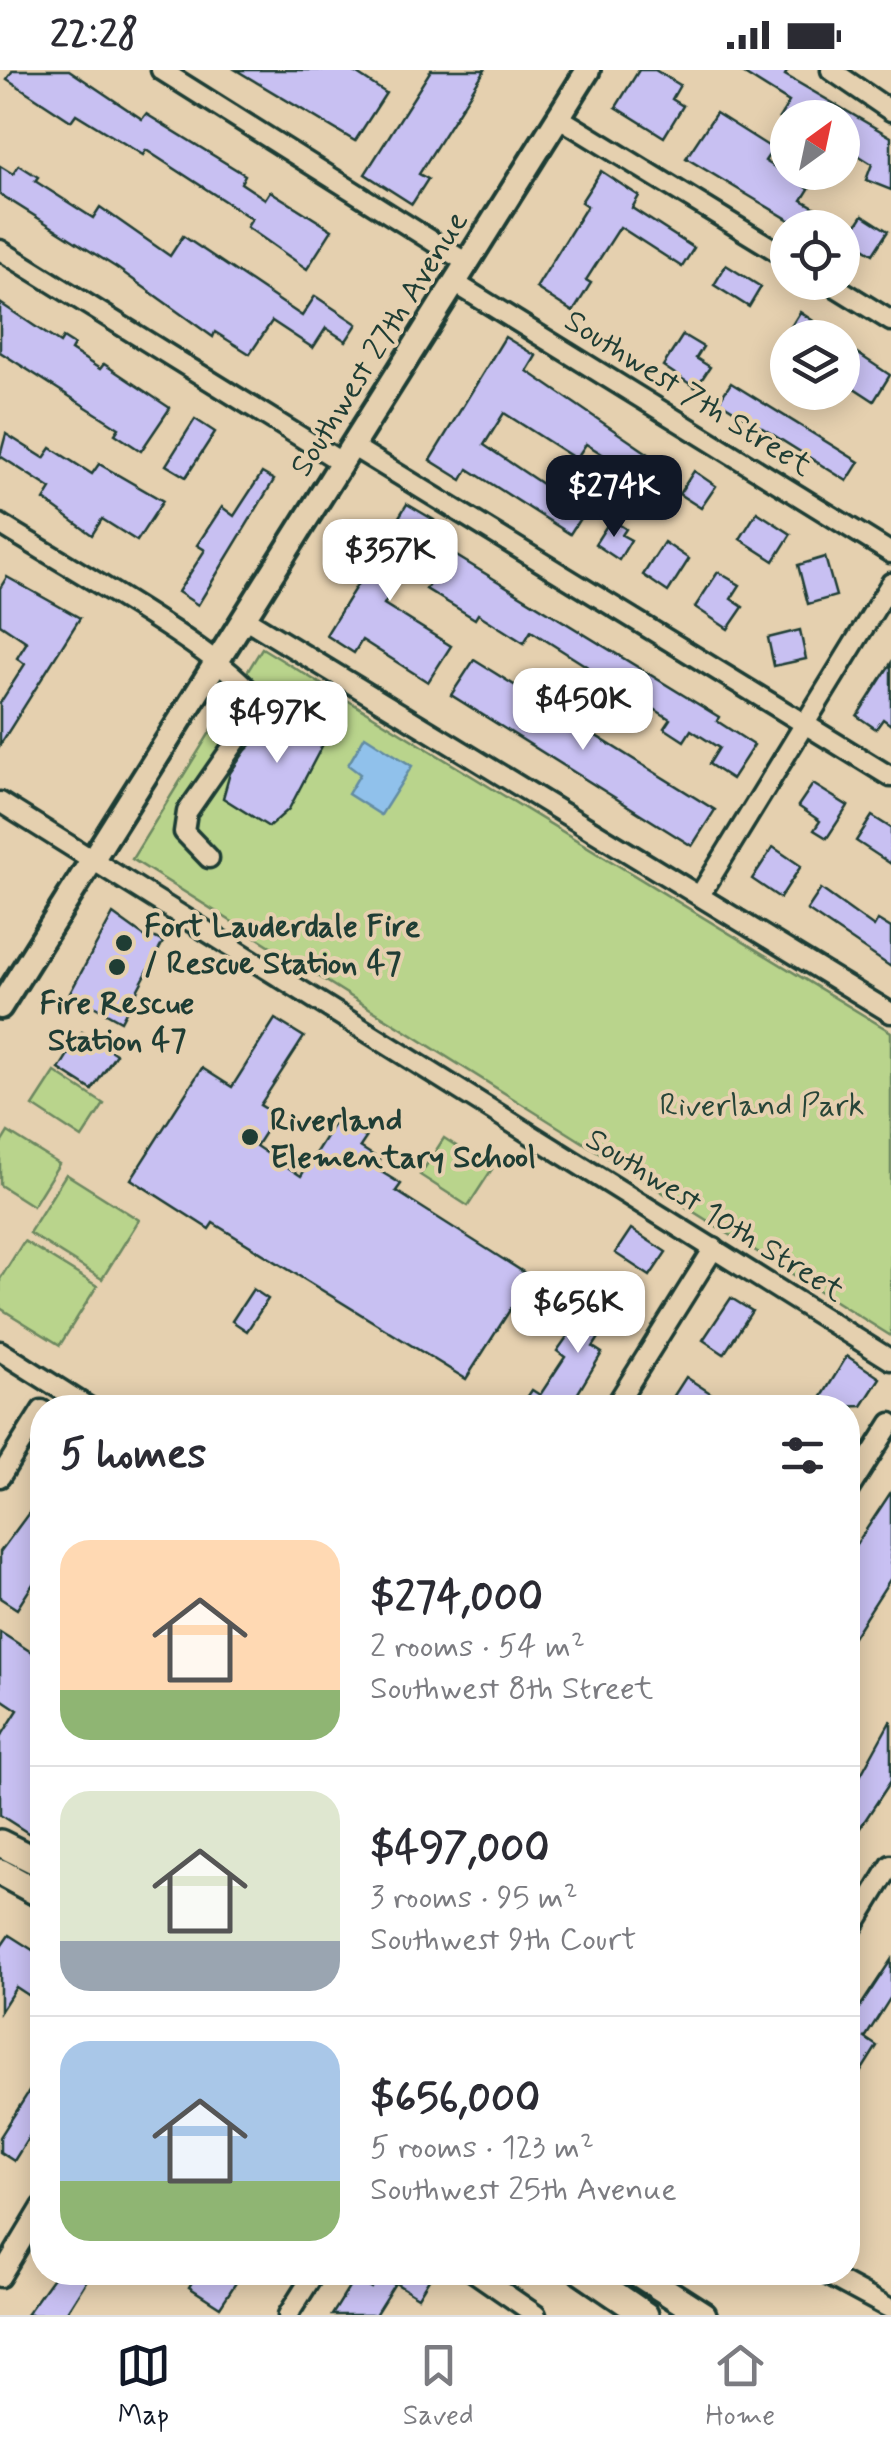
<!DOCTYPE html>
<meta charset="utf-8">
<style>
:root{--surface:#fff;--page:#f7f7f7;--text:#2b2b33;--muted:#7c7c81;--line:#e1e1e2;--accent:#111827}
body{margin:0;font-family:Mynerve,sans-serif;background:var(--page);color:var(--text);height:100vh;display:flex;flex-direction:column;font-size:38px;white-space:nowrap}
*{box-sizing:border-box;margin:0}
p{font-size:32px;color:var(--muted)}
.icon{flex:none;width:55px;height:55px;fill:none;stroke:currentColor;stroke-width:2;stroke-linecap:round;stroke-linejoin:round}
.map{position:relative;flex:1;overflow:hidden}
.side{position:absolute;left:30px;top:1325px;width:830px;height:890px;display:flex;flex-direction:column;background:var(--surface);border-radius:40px;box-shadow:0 5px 25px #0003}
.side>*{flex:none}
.needle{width:65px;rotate:33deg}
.controls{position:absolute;left:770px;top:30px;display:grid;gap:20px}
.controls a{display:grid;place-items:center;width:90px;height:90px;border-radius:50%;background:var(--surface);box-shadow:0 5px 25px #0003;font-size:50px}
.price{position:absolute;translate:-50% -85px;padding:0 22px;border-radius:20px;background:#fff;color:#222;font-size:32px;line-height:65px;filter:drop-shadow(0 2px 5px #0008)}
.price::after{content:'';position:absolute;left:50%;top:60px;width:30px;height:22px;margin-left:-15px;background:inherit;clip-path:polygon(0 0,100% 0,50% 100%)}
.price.selected{background:var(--accent);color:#fff}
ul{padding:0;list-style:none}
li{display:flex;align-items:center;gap:30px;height:250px;padding:0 30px}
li+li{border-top:2px solid var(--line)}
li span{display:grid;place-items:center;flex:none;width:280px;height:200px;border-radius:30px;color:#555}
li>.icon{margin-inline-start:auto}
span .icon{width:120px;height:120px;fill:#fffc;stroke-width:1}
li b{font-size:42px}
h2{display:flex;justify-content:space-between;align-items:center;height:120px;padding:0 30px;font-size:42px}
.status{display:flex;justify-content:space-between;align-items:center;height:70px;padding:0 50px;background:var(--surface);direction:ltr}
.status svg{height:28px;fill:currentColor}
.menu{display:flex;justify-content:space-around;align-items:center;height:140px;border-top:2px solid var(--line);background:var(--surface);font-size:28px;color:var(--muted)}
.menu a{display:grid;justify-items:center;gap:5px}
.menu .selected{color:var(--accent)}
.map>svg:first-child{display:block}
</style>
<div class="status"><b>22:28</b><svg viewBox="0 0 49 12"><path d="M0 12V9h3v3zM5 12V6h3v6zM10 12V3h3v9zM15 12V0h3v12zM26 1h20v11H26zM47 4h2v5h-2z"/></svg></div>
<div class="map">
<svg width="891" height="2245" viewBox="0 0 891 2245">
<rect width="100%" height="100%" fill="#e5d0af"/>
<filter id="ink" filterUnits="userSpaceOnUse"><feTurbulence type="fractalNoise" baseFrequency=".01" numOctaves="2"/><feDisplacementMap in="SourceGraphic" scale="20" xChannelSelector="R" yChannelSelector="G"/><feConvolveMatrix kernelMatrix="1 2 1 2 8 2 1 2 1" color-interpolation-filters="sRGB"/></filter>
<g filter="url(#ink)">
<g fill="#b9d48c" stroke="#6c8860" stroke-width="2.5">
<polygon points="262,578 891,962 891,1266 132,789"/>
<polygon points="55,1002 104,1034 82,1068 33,1036"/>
<polygon points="8,1062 59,1094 33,1136 0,1115 0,1075"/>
<polygon points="444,1068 492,1099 468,1136 420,1105"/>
<polygon points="66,1104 139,1150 102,1209 29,1163"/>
<polygon points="24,1171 97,1216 60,1275 0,1238 0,1209"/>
</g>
<polygon fill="#90c1eb" stroke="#638ca2" stroke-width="2.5" points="365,666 412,696 381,745 348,724 360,704 348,695"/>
<g fill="#c8c0f2" stroke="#1f3d34" stroke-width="2.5">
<polygon points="13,0 69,0 142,49 146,44 245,105 241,113 265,129 270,121 332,160 307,199 247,157 252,149 146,80 143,85 76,44 71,51 7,9"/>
<polygon points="236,0 351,0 386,23 355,71"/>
<polygon points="431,0 485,0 419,104 428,109 412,134 365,104"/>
<polygon points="639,0 655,0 680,15 672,29 683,36 664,67 616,37"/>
<polygon points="738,0 788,0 785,5 891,67 891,120 866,110 872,94 842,75 842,48 779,48 789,32"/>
<polygon points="716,43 773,79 765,91 809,119 802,130 814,137 801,157 686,88"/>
<polygon points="19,95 38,107 35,111 93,148 100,137 170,186 183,166 302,246 315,226 357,254 346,271 326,258 313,278 272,251 250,284 215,262 213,267 117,198 0,124 0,96 13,104"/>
<polygon points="601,101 639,126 632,138 694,178 682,197 620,157 586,210 591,213 573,242 536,218 587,136 581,132"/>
<polygon points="863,145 888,161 873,184 848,168"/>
<polygon points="726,195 761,217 749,237 714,215"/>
<polygon points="0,233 60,273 63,268 74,275 71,280 100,299 104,294 170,338 141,381 115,364 119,358 0,282"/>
<polygon points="800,242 839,268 784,268"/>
<polygon points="683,265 703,277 696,288 710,297 696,318 663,296"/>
<polygon points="505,267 536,286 527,301 662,393 648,413 636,405 631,414 617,405 623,397 586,374 576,389 504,343 484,375 584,442 570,464 468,399 462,410 430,390"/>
<polygon points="857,283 890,305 874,331 842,310"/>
<polygon points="731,313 859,392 847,411 719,331"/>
<polygon points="195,349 215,362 186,407 166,395"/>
<polygon points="6,364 44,388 51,378 92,404 99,394 163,431 137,471 102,449 92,465 44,430 51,419 0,386"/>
<polygon points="694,401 716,416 701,438 679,424"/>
<polygon points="262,403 274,410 198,535 178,522 205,480 197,475 222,437 234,446"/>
<polygon points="407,434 434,450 384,534 451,576 428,612 362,570 354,583 326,565"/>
<polygon points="757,442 791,464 774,491 740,469"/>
<polygon points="611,449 626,459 622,465 631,470 619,490 595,474"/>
<polygon points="664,472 689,489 668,522 643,505"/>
<polygon points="450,482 719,647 717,651 754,675 732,709 709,694 719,678 691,660 684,671 664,658 670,649 531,561 524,573 478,544 475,549 426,519"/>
<polygon points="825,487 836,526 808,534 798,495"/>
<polygon points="718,502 740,515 731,529 743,537 728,559 695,537"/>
<polygon points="7,507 80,548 0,675 0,633 25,594 17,588 27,572 0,554 0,518"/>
<polygon points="800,560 806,589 774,596 768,568"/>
<polygon points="474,590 715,740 692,776 451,625"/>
<polygon points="891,593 891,655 883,649 876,659 857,646"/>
<polygon points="296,632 333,655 289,739 269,757 223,728 230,703 246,680 261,665 270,671"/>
<polygon points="813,714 848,736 827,768 814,760 820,751 798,736"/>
<polygon points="872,746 891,758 891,794 856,771"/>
<polygon points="773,777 801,796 780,828 752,809"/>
<polygon points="821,819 874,857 878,850 891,858 891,897 807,840"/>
<polygon points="113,844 149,870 151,866 163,872 121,951 70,923"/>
<polygon points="275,949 304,967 260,1035 276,1045 256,1076 301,1106 337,1049 366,1068 360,1077 380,1090 375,1098 401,1114 396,1121 531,1207 466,1309 213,1153 209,1159 131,1109 202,998 232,1017"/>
<polygon points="82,962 116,984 92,1020 59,999"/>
<polygon points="631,1159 666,1182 650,1206 615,1183"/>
<polygon points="253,1219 268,1229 247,1261 232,1251"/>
<polygon points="598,1223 628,1243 617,1261 607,1255 593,1277 602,1283 569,1338 520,1338 532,1320 540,1325 565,1287 557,1281"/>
<polygon points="731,1228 752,1241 724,1284 703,1270"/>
<polygon points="847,1286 880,1308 862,1336 815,1338"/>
<polygon points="686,1307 718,1328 711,1338 666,1338"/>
<polygon points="891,1422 891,1508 848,1575 848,1487"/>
<polygon points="42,1425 42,1500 17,1539 0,1528 0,1482"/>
<polygon points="0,1562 42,1589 42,1757 36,1768 0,1745 0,1668 18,1640 0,1628"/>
<polygon points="891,1650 891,1711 848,1776 848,1728"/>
<polygon points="9,1865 42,1886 42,1934 16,1917 0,1942 0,1878"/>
<polygon points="891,1890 891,1927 865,1968 877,1976 848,2022 848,1955"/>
<polygon points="42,2001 42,2046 14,2091 0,2082 0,2067"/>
<polygon points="57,2202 92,2202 65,2245 26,2245"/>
<polygon points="198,2202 243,2202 220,2237 189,2217"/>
<polygon points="378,2202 419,2202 429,2209 418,2227 395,2213 375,2245 332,2245 355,2208 371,2218"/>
</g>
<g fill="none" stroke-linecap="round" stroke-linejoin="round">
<defs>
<g id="minor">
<polyline points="161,0 467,193"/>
<polyline points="831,0 891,41"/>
<polyline points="558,47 788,188"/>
<polyline points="0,180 341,392"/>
<polyline points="828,212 891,251"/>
<polyline points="455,213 891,483"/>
<polyline points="352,376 891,707"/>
<path d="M0 454C50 486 236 589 257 632L253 647 187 742 184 762 209 788"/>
<polyline points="244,548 891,943"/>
<polyline points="0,732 891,1290"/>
<polyline points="700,825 891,513"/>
<polyline points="0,1281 90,1338"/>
<polyline points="614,1338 714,1178"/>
<polyline points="0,1407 42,1340"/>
<polyline points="848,1421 891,1353"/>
<polyline points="848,1865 891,1795"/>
<polyline points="474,2202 536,2245"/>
<polyline points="822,2202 891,2239"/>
<polyline points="0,2207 42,2137"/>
<polyline points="288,2245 315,2202"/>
</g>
<polyline id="tertiary" points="0,937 588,0"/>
<g id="secondary">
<polyline points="0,1773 42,1794"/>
<polyline points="0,1802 42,1825"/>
<polyline points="582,2202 645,2245"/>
<polyline points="636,2202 703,2245"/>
</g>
</defs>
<use href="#minor" stroke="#1f3d34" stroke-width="25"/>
<use href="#tertiary" stroke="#1f3d34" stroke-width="30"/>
<use href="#secondary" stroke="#1f3d34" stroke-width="32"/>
<use href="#minor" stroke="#e5d0af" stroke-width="18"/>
<use href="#tertiary" stroke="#e5d0af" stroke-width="22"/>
<use href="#secondary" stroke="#e5d0af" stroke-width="25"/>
</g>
</g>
<g fill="#1f3d34" stroke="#e5d0af" stroke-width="4">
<circle cx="124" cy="873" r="10"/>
<circle cx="117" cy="897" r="10"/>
<circle cx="250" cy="1067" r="10"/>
</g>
<g text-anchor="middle" stroke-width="8" stroke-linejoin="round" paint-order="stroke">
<g font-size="32" fill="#1f3d34" stroke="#e5d0af">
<text transform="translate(378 273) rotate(-58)" y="11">Southwest 27th Avenue</text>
<text transform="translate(689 322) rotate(32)" y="11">Southwest 7th Street</text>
<text transform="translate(716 1144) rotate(32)" y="11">Southwest 10th Street</text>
</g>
<g font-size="32" font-weight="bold" fill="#1f3d34" stroke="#e5d0af" text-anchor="start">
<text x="144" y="866">Fort Lauderdale Fire<tspan x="144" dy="37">/ Rescue Station 47</tspan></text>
<text x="117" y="943" text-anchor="middle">Fire Rescue<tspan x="117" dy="37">Station 47</tspan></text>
<text x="270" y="1060">Riverland<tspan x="270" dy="37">Elementary School</tspan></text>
</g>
<g font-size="32" fill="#274538" stroke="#e5d0af">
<text x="762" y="1045">Riverland Park</text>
</g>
</g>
</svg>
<div class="controls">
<a><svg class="needle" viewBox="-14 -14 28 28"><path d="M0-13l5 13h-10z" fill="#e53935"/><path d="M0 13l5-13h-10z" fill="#7c7c81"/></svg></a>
<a><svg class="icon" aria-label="locate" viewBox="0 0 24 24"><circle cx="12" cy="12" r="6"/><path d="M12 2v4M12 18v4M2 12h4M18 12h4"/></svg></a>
<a><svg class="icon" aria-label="layers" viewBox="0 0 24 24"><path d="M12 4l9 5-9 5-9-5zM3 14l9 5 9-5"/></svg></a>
</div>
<b class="price selected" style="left:614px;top:470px">$274K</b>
<b class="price" style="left:390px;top:534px">$357K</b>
<b class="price" style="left:583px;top:683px">$450K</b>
<b class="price" style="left:277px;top:696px">$497K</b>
<b class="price" style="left:578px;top:1286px">$656K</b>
<section class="side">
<h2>5 homes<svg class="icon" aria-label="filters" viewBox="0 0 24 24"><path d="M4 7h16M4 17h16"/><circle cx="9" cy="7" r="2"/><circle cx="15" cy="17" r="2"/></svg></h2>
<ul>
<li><span style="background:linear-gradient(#ffd9b3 75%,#8fb573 0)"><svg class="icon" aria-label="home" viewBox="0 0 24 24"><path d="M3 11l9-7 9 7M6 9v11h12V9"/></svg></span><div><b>$274,000</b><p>2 rooms · 54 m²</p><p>Southwest 8th Street</p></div></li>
<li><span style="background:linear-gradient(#dfe7d0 75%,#9aa5b1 0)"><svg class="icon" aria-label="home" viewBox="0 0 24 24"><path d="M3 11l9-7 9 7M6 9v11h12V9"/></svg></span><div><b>$497,000</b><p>3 rooms · 95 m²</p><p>Southwest 9th Court</p></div></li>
<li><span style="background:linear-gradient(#a9c7e8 70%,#8fb573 0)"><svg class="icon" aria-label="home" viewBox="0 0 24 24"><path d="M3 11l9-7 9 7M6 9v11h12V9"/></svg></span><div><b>$656,000</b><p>5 rooms · 123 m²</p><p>Southwest 25th Avenue</p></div></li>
</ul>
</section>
</div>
<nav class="menu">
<a class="selected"><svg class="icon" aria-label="map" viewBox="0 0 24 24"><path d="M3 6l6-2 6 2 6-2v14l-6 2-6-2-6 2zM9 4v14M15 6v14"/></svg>Map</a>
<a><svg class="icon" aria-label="saved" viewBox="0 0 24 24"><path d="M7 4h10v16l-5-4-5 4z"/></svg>Saved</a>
<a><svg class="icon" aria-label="home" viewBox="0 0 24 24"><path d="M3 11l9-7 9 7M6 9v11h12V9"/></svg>Home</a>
</nav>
